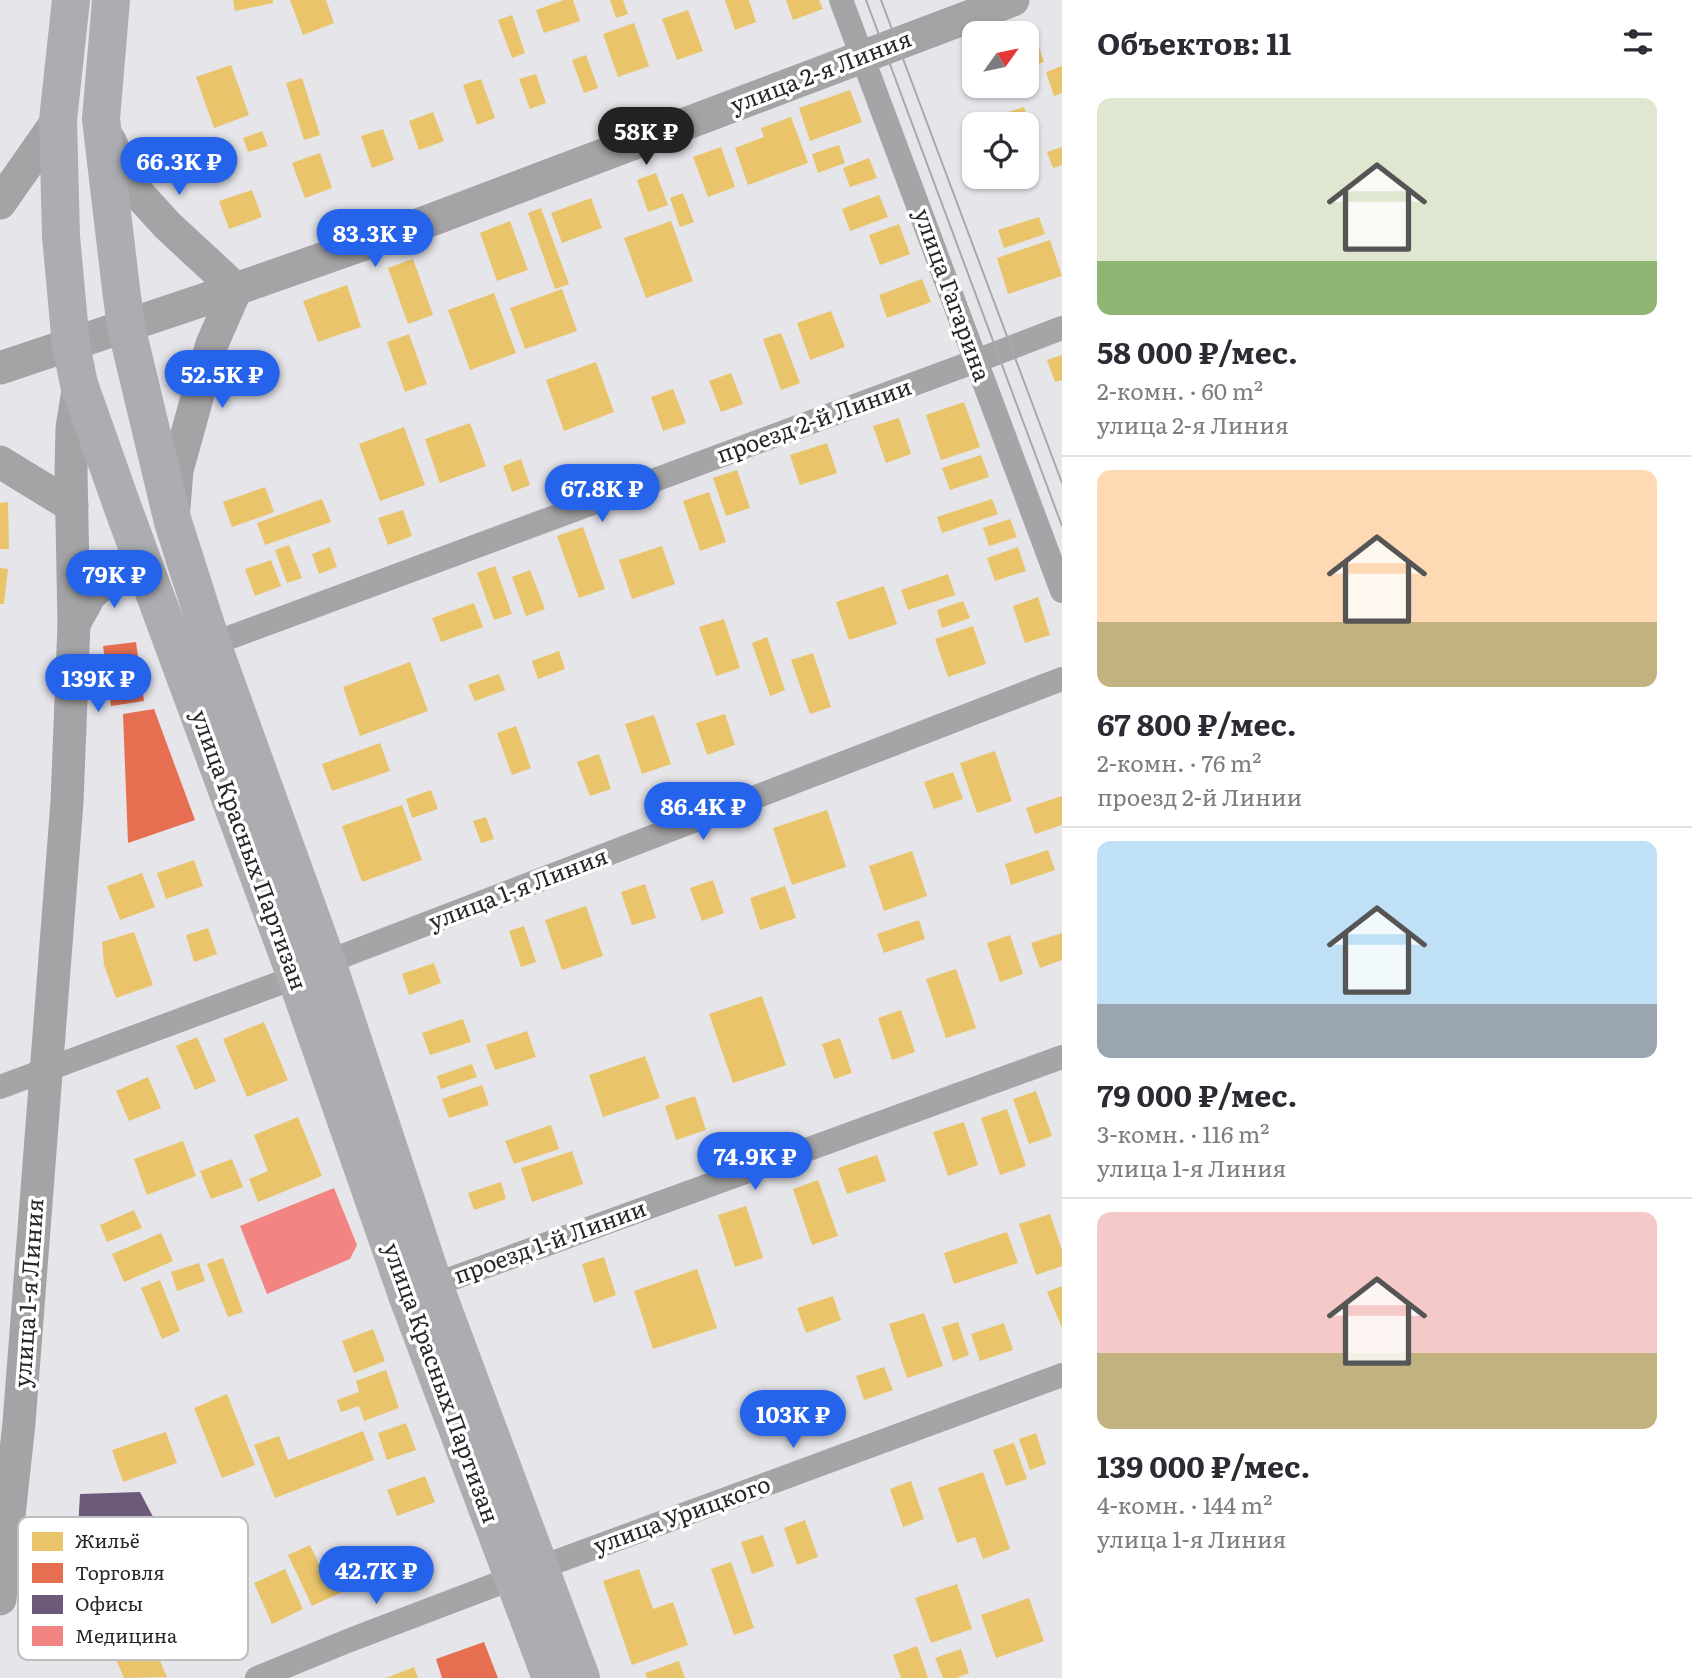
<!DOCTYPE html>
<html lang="ru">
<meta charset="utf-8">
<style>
:root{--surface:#fff;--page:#f2f2f3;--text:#2b2b33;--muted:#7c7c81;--line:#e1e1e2;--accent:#2563eb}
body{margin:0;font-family:Literata,serif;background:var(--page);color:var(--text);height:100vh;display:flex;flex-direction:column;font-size:26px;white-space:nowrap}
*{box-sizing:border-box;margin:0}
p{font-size:23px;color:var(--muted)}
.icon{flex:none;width:38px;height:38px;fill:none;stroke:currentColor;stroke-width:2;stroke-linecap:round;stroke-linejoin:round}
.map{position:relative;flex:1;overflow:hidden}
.sheet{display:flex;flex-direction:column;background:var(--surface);width:630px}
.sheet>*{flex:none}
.needle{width:46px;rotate:57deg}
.tools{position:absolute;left:962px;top:21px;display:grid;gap:14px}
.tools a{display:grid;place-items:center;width:77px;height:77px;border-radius:14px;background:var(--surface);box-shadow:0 2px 5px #0004;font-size:35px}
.price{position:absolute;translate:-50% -60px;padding:0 16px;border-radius:24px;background:var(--accent);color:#fff;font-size:23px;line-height:46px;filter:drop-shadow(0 2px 4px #0008)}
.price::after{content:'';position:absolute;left:50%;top:42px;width:21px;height:16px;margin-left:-10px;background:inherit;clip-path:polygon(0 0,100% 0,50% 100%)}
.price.selected{background:#222;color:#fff}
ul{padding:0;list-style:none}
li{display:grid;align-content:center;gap:14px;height:371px;padding:0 35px}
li+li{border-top:2px solid var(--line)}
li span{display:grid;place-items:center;height:217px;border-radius:14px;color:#555}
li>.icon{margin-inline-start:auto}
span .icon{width:126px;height:126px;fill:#fffc;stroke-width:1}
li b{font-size:30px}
h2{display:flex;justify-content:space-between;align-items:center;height:84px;padding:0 35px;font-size:30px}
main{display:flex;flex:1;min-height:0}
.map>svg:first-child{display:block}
</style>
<main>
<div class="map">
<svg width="1062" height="1678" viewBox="0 0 1062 1678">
<rect width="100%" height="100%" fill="#e6e5ea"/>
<g fill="#e9c46a">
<polygon points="233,0 273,0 273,3 235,11"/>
<polygon points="290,0 326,0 334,23 303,35"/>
<polygon points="564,0 573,0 580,21 544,33 536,10"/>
<polygon points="610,0 623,0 628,14 616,18"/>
<polygon points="725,0 749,0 756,22 735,30"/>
<polygon points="786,0 819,0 823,9 793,20"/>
<polygon points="688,10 703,51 677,60 662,19"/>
<polygon points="512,15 525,53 512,58 498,20"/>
<polygon points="634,23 649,66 618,77 603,34"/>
<polygon points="1034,32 1044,62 1027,67 1027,34"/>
<polygon points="586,55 598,88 584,93 572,60"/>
<polygon points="231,65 249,115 214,128 196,77"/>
<polygon points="1062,66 1062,93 1054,96 1046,72"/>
<polygon points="536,74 546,103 530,109 519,79"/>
<polygon points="302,78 320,135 304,140 286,83"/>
<polygon points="481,79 495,118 477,125 463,85"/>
<polygon points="850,90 862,122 810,141 799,108"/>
<polygon points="1024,107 1031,128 1027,129 1027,124 988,124 986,119"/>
<polygon points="433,112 444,141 419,150 409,121"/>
<polygon points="791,117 808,163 748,185 735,148 764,137 761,128"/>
<polygon points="383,129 394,160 372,168 361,136"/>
<polygon points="262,131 268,146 248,152 243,138"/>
<polygon points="1029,137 1037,162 1027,165 1027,138"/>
<polygon points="839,145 845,163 818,173 812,154"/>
<polygon points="721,147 735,187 708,197 693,157"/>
<polygon points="1062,147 1062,165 1053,168 1047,152"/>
<polygon points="320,153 332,188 305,198 292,163"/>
<polygon points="869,158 877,178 850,187 843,168"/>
<polygon points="656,173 668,205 648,212 637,180"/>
<polygon points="252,190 262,217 229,229 219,201"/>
<polygon points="683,193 694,222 680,227 670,198"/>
<polygon points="879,195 888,217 850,231 842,209"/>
<polygon points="591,198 602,228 562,243 551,213"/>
<polygon points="541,208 569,284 555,289 528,213"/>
<polygon points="1039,217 1045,234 1004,248 998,230"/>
<polygon points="510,221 528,270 497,281 480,233"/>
<polygon points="671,221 693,281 646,298 624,238"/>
<polygon points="899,224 910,254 880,265 869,235"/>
<polygon points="1050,240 1062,276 1008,294 997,258"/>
<polygon points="413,259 433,315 408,324 388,268"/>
<polygon points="922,279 931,302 887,318 879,295"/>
<polygon points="347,285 361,327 318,342 303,301"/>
<polygon points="562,289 577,331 525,349 510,308"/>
<polygon points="494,293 516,353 470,370 448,310"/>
<polygon points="831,311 845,347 810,360 797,323"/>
<polygon points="781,333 800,383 781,390 763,339"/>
<polygon points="409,334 427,384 405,392 387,342"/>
<polygon points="1062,355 1062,380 1055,382 1047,360"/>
<polygon points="596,362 614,412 564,431 546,380"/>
<polygon points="731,373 743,404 721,412 709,381"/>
<polygon points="673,389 686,423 663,431 651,397"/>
<polygon points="964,402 980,447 941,460 926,415"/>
<polygon points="899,418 911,454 886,463 873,426"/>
<polygon points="470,423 486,466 440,483 425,439"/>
<polygon points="404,427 425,485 380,501 359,444"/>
<polygon points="827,443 837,473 800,485 790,455"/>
<polygon points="981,455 989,477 950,490 942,468"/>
<polygon points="521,459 530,485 512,492 503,466"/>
<polygon points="737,470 750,508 726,516 713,478"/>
<polygon points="265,487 274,512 232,527 223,502"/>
<polygon points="709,492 726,542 700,551 683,501"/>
<polygon points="322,499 331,522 265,545 257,523"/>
<polygon points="992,499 998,514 942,533 937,517"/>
<polygon points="8,502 9,549 0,549 0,503"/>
<polygon points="403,510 412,536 388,545 378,518"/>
<polygon points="1010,519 1017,537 989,546 983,528"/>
<polygon points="583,527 605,589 579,598 557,536"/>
<polygon points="289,545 302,578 287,583 275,550"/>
<polygon points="662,546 675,584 632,599 619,560"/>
<polygon points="330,547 337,567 319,574 312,554"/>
<polygon points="1018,547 1026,571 995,581 987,558"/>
<polygon points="271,560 281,586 255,596 245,569"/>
<polygon points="495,566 512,614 494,620 477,573"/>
<polygon points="0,568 8,569 4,604 0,604"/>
<polygon points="530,570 545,609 526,616 512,577"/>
<polygon points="948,574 955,595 908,610 901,590"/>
<polygon points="884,586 897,624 849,640 836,602"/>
<polygon points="1038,597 1050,635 1025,643 1013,606"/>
<polygon points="963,601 970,618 942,628 937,610"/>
<polygon points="474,603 483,627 441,642 432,618"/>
<polygon points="724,619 740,668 716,676 699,627"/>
<polygon points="973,626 986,664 948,677 935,639"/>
<polygon points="767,637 785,690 770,696 752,643"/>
<polygon points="559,651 565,669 538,679 532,661"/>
<polygon points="813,653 831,707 810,714 791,660"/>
<polygon points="410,662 428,711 360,736 343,687"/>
<polygon points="499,674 505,690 475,701 468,685"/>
<polygon points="725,714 735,745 707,755 696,723"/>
<polygon points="654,715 671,764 642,774 625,724"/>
<polygon points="516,726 531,768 512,775 497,733"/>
<polygon points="380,743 390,771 332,791 322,764"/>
<polygon points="995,751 1012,801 977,813 960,763"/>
<polygon points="599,754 611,789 590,796 577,762"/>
<polygon points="953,772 963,799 934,809 924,782"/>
<polygon points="431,790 438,809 412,818 406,799"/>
<polygon points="1062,796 1062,825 1035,834 1026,808"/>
<polygon points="402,805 422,860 362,882 342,826"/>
<polygon points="827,810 846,867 792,885 773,828"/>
<polygon points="486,817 494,839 481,843 473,821"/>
<polygon points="1048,850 1055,870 1011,885 1005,864"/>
<polygon points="912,851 927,896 884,911 869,866"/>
<polygon points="194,860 203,886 166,899 157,873"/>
<polygon points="142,873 155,907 120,920 107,886"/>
<polygon points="713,880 724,913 702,921 690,888"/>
<polygon points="645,884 656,918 632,925 621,892"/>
<polygon points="785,886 796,918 760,930 750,898"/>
<polygon points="586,906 603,956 562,970 545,920"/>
<polygon points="919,920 925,939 884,953 877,934"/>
<polygon points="524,926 536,962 521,967 509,931"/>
<polygon points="208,928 217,954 194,962 186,935"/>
<polygon points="134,932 153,985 116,998 104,965 102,942"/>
<polygon points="1062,933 1062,960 1040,968 1031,943"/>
<polygon points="1010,935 1023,974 1000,982 987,943"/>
<polygon points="434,963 441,983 409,995 402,974"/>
<polygon points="956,969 976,1028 946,1038 926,979"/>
<polygon points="762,996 786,1065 733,1083 709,1014"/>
<polygon points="901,1010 915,1052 892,1060 878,1018"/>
<polygon points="463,1019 471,1042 430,1055 422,1033"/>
<polygon points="264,1022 288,1080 247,1097 223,1039"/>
<polygon points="527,1031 536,1057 495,1070 486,1045"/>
<polygon points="197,1037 216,1081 195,1090 176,1046"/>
<polygon points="840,1038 852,1073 834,1079 822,1044"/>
<polygon points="645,1056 660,1098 603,1117 589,1075"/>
<polygon points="472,1064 477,1077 441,1089 437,1076"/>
<polygon points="148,1077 161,1108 129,1121 116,1091"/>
<polygon points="482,1085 489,1105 449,1118 442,1099"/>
<polygon points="1036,1091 1052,1136 1029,1144 1013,1099"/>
<polygon points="695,1096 706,1130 676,1140 665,1106"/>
<polygon points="1007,1109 1026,1166 1000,1175 981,1118"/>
<polygon points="298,1117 322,1176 258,1202 249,1179 268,1171 254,1135"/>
<polygon points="964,1122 978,1165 948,1176 933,1132"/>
<polygon points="551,1125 559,1149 514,1164 505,1141"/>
<polygon points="183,1141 196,1176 147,1195 134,1159"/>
<polygon points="572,1151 583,1184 532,1202 521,1168"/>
<polygon points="877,1155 886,1181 847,1194 838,1168"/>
<polygon points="232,1159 243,1187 211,1199 200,1171"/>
<polygon points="818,1180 838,1236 812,1245 793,1189"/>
<polygon points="501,1182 506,1199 474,1210 468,1193"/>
<polygon points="746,1206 763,1258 735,1267 718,1215"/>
<polygon points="134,1210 142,1228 107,1242 100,1225"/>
<polygon points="1050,1214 1062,1250 1062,1266 1036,1275 1019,1224"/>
<polygon points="1007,1232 1018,1263 954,1284 944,1253"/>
<polygon points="161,1233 173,1261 124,1282 112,1254"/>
<polygon points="604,1257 616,1295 594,1303 582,1264"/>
<polygon points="223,1258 243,1312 228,1317 207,1264"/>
<polygon points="199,1263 205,1281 177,1291 171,1272"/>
<polygon points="697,1269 717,1328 653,1349 634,1291"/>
<polygon points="160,1280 180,1331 162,1339 141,1288"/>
<polygon points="1062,1286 1062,1328 1047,1292"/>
<polygon points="833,1296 841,1320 806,1333 797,1308"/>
<polygon points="924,1313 943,1366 907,1378 889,1324"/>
<polygon points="958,1322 969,1355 953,1361 942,1327"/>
<polygon points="1004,1323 1013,1350 980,1361 971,1334"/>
<polygon points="373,1329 385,1361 354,1373 342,1341"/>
<polygon points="884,1367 893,1390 864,1400 856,1376"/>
<polygon points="386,1370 399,1408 364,1421 359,1406 341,1412 337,1400 359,1392 356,1381"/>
<polygon points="227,1394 255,1465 222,1478 194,1408"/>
<polygon points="406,1423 416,1450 387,1460 378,1433"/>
<polygon points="363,1431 374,1460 275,1498 254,1445 279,1436 288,1460"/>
<polygon points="166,1432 177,1463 123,1482 112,1450"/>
<polygon points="1036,1433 1046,1464 1030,1470 1019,1439"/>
<polygon points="1014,1443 1027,1479 1006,1486 993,1450"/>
<polygon points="983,1472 1010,1549 983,1559 975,1537 957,1543 938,1488"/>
<polygon points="425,1476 435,1502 397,1516 387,1490"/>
<polygon points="911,1481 924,1519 903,1527 890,1489"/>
<polygon points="805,1520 818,1557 797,1565 784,1528"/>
<polygon points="763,1535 774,1566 752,1574 741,1542"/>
<polygon points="310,1545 319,1564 356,1547 371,1579 312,1606 288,1555"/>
<polygon points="731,1562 754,1628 734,1635 711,1569"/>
<polygon points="285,1569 303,1609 272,1624 254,1583"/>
<polygon points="639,1569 653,1609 673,1602 688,1645 632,1665 603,1581"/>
<polygon points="957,1584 972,1629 931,1643 915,1598"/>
<polygon points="1029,1598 1044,1641 996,1658 981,1615"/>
<polygon points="147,1631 167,1677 124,1678 110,1646"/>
<polygon points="917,1646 928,1678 901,1678 893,1655"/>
<polygon points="961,1649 969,1673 956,1678 943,1678 935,1658"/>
<polygon points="679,1661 685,1678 647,1678 645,1673"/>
<polygon points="414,1667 418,1678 386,1678"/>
</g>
<g fill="#e76f51">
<polygon points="136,642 144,701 111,706 103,646"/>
<polygon points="154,709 195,820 128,843 123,714"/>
<polygon points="484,1642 498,1678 442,1678 436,1659"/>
</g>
<polygon fill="#6d597a" points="140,1492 171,1551 75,1582 80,1494"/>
<polygon fill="#f28482" points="334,1188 357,1245 350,1259 267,1294 240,1226"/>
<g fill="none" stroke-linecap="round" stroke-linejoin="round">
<g stroke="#a5a4a6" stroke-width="24">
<polyline points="841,0 1062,591"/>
<polyline points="212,644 976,361 1062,328"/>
<polyline points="327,962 1062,679"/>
<polyline points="0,1087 296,977"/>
<polyline points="434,1285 1062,1057"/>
<polyline points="539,1568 1062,1375"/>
<polyline points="257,1678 350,1640 513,1578"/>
</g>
<g stroke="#a4a4a6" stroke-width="33">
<polyline points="110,141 127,181 167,225 236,289"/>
<polyline points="0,203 58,120"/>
<polyline points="0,368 236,289 410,228 1013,0"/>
<polyline points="0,462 72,506"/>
<polyline points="174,508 177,470 212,344 236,289"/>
<polyline points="74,624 90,595 106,581 134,576 151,580"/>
<polyline points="0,1599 19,1423 67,802 74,624 71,471 72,428 79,384"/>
</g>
<g stroke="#acadb0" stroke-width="38">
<polyline points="71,0 58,120 61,236 71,345 79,384 124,511 296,977 407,1295 551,1678"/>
<polyline points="111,0 101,119 121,289 126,326 173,522 212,644 327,962 434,1285 581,1678"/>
</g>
<g stroke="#a9a9ab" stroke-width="2">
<polyline points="866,0 1062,526"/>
<polyline points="881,0 1062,483"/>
</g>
</g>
<g text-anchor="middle" stroke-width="7" stroke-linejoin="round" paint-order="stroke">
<g font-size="23" fill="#28272a" stroke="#fff">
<text transform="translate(821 72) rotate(-21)" y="8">улица 2-я Линия</text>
<text transform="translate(952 295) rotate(70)" y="8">улица Гагарина</text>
<text transform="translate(814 421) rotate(-20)" y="8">проезд 2-й Линии</text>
<text transform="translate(249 850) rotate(70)" y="8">улица Красных Партизан</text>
<text transform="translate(518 889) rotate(-21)" y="8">улица 1-я Линия</text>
<text transform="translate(550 1242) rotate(-20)" y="8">проезд 1-й Линии</text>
<text transform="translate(29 1293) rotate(-86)" y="8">улица 1-я Линия</text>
<text transform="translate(441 1383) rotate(70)" y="8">улица Красных Партизан</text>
<text transform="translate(682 1515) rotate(-20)" y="8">улица Урицкого</text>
</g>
</g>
<rect x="18" y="1517" width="230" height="143" rx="10" fill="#fff" stroke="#bebebf" stroke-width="2"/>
<rect x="32" y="1532" width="31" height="19" fill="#e9c46a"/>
<rect x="32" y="1563" width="31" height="20" fill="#e76f51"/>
<rect x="32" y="1595" width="31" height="19" fill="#6d597a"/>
<rect x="32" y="1626" width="31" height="20" fill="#f28482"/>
<g font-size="19" fill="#28272a">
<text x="75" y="1548">Жильё</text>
<text x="75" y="1580">Торговля</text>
<text x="75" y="1611">Офисы</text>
<text x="75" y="1643">Медицина</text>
</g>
</svg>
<div class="tools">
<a><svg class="needle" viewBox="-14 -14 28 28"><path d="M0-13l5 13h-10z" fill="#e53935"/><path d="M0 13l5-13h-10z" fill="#7c7c81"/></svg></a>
<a><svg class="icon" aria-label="locate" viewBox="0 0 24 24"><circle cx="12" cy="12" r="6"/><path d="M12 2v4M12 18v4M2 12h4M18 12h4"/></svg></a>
</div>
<b class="price selected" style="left:646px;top:167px">58K ₽</b>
<b class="price" style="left:179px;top:197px">66.3K ₽</b>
<b class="price" style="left:375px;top:269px">83.3K ₽</b>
<b class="price" style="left:222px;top:410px">52.5K ₽</b>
<b class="price" style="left:602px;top:524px">67.8K ₽</b>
<b class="price" style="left:114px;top:610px">79K ₽</b>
<b class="price" style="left:98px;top:714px">139K ₽</b>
<b class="price" style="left:703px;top:842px">86.4K ₽</b>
<b class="price" style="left:755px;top:1192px">74.9K ₽</b>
<b class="price" style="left:793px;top:1450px">103K ₽</b>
<b class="price" style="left:376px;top:1606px">42.7K ₽</b>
</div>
<section class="sheet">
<h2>Объектов: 11<svg class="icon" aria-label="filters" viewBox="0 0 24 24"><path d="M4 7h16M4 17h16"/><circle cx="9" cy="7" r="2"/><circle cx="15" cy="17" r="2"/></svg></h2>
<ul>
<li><span style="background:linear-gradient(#dfe7d0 75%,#8fb573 0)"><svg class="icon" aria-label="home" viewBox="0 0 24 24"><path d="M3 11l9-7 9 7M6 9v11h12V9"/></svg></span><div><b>58 000 ₽/мес.</b><p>2-комн. · 60 m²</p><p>улица 2-я Линия</p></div></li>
<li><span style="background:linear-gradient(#ffd9b3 70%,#c2b280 0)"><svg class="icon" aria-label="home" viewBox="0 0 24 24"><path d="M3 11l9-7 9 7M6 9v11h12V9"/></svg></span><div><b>67 800 ₽/мес.</b><p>2-комн. · 76 m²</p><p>проезд 2-й Линии</p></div></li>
<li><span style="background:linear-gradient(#bfe0f5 75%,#9aa5b1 0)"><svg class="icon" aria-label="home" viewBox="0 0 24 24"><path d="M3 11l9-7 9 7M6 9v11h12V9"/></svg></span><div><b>79 000 ₽/мес.</b><p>3-комн. · 116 m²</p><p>улица 1-я Линия</p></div></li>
<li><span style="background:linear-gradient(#f6c9c9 65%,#c2b280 0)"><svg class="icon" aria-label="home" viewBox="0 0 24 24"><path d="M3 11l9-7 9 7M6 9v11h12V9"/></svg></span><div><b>139 000 ₽/мес.</b><p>4-комн. · 144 m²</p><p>улица 1-я Линия</p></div></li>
</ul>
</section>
</main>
